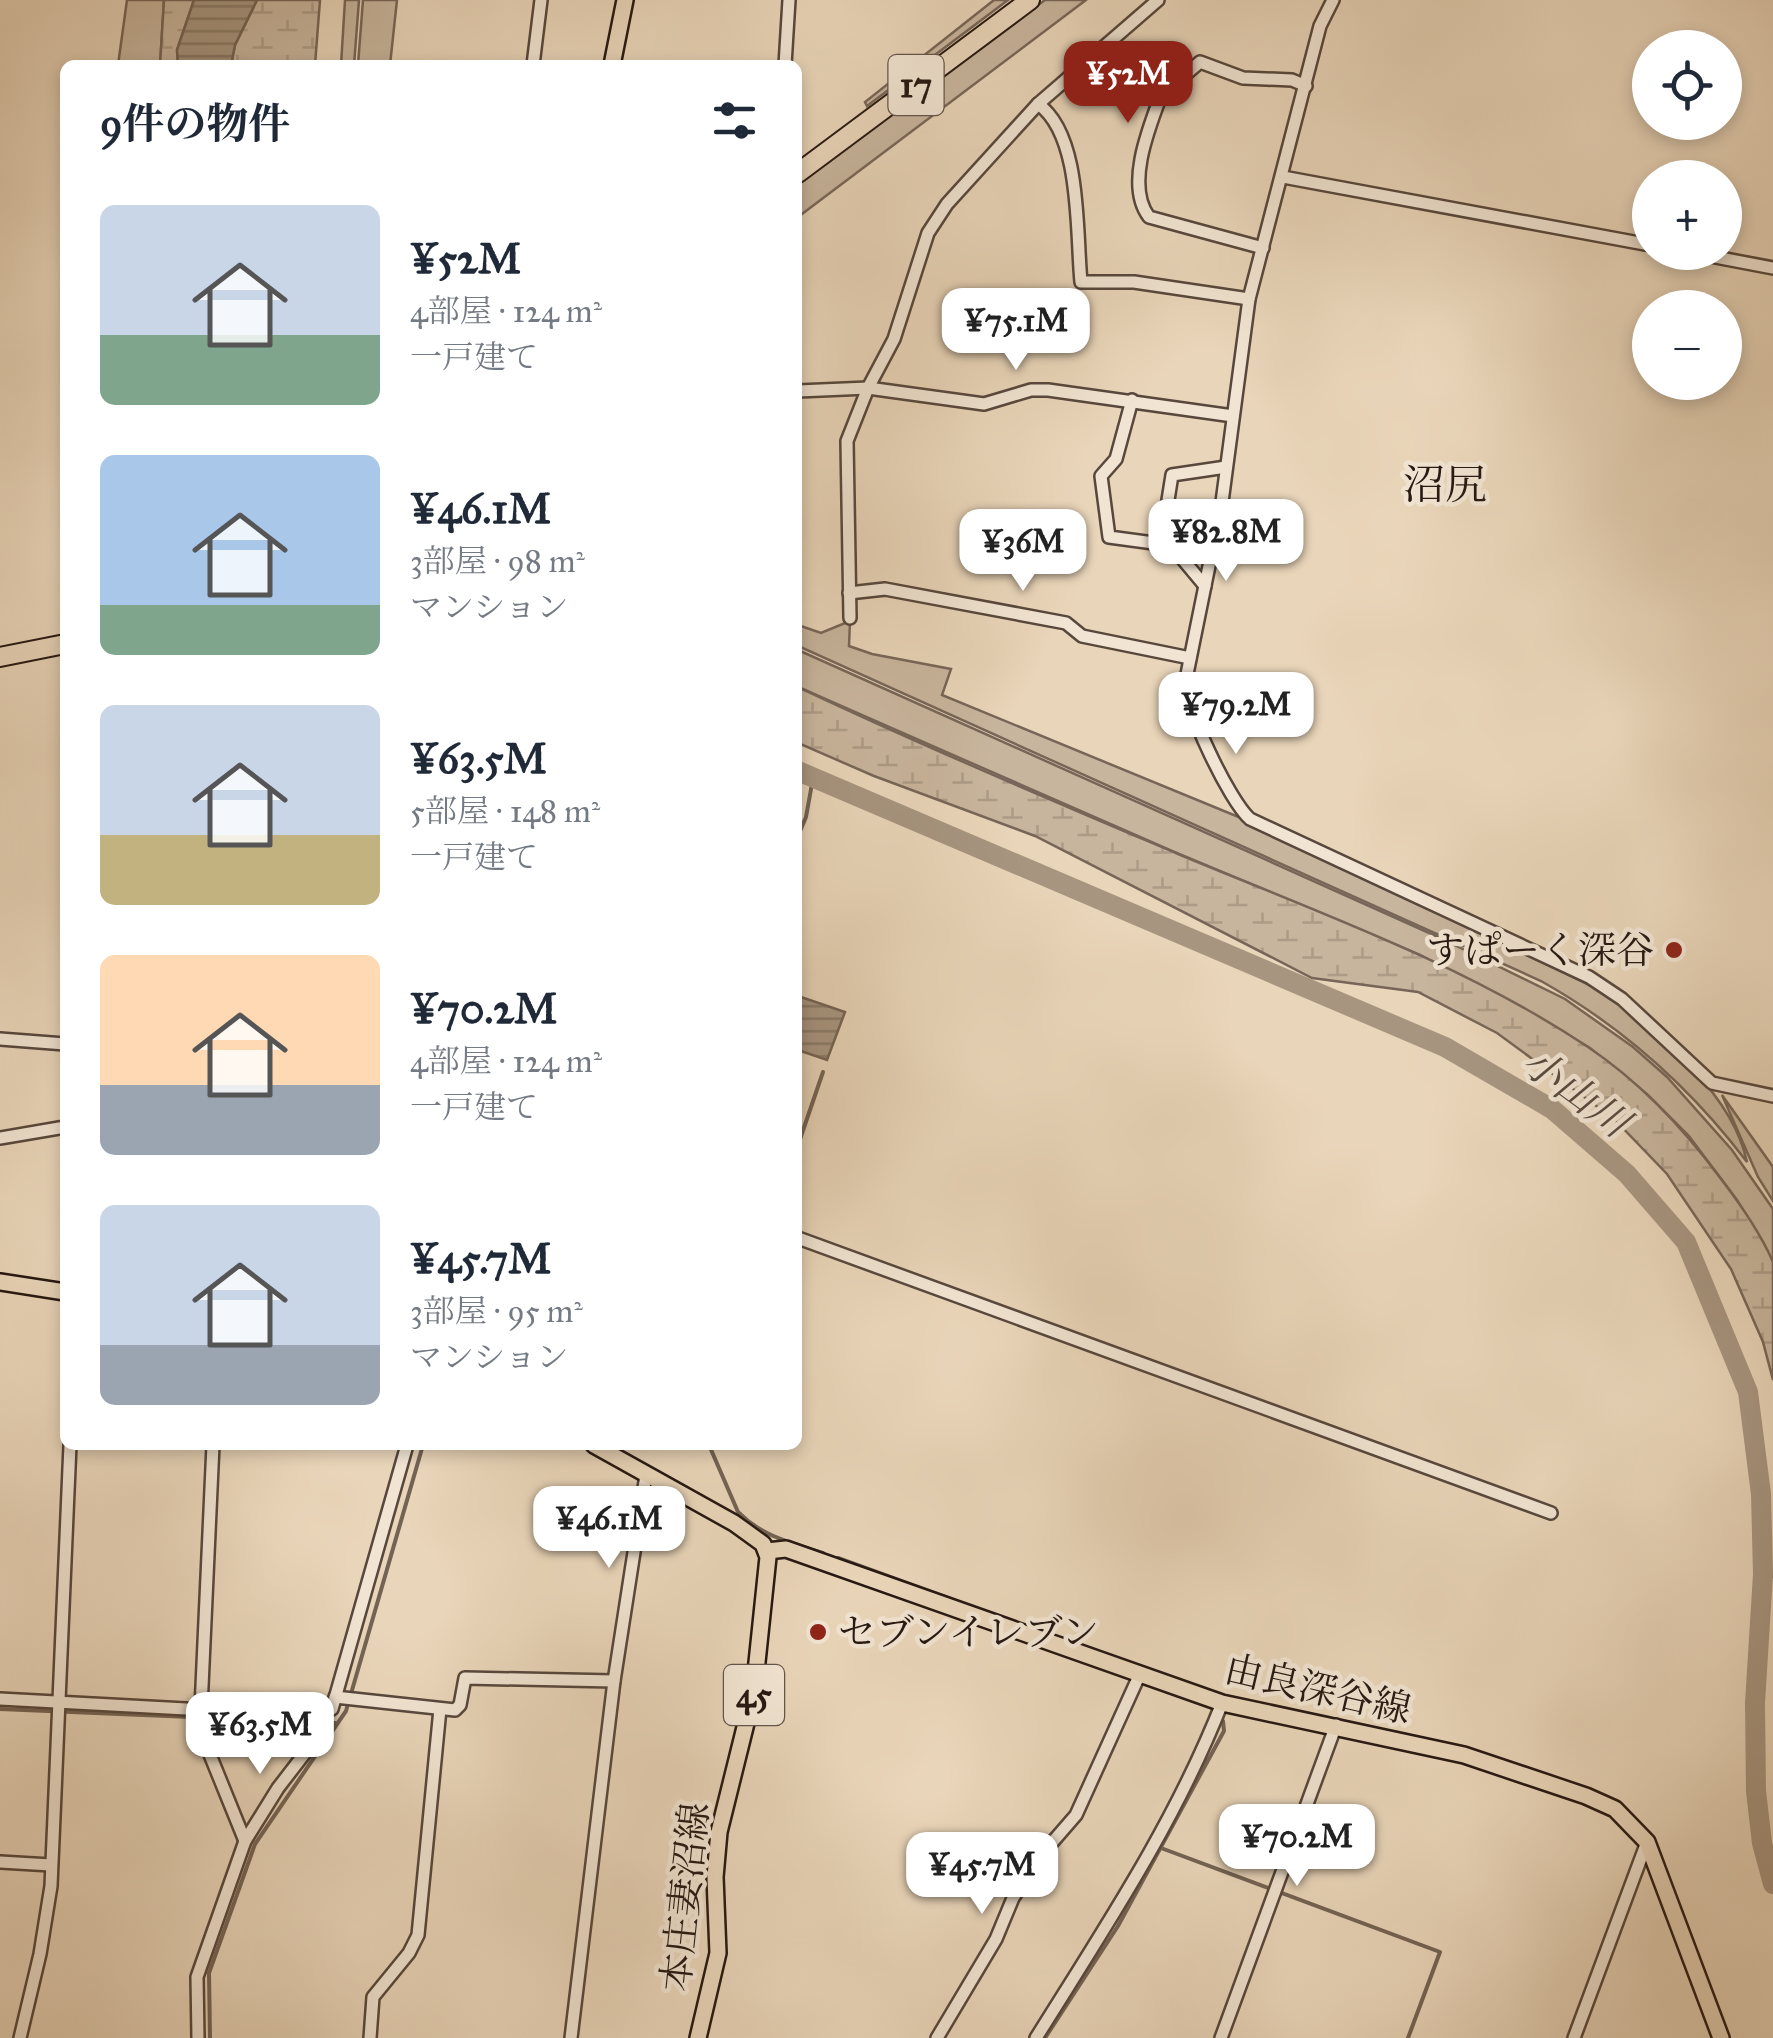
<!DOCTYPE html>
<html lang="ja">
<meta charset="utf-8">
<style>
:root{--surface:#fff;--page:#f2f2f3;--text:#1f2937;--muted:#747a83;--accent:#8f2418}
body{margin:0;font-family:"IM FELL Great Primer","Noto Serif JP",serif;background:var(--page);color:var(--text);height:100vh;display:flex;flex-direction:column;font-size:38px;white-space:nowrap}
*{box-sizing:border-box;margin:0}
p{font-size:32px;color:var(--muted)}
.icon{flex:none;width:55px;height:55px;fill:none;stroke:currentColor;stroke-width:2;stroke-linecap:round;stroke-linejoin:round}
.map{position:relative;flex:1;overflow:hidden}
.panel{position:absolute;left:60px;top:60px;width:742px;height:1390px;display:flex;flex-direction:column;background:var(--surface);border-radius:15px;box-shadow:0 5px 15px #0003}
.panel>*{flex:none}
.controls{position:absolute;left:1632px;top:30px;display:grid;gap:20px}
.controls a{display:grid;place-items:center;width:110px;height:110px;border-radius:50%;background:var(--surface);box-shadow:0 5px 15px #0003;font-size:50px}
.price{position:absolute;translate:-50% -85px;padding:0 22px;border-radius:20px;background:#fff;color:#222;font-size:32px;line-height:65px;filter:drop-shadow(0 2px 5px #0008)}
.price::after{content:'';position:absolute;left:50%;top:60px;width:30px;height:22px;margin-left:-15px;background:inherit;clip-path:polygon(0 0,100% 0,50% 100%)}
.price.current{background:var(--accent);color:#fff}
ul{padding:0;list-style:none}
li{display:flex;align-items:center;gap:30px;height:250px;padding:0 40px}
li span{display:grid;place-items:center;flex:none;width:280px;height:200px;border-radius:15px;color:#555}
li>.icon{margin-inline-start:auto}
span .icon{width:120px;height:120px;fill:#fffc;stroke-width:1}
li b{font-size:42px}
h2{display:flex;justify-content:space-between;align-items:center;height:120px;padding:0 40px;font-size:42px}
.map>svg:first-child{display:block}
</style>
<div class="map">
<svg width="1773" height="2038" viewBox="0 0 1773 2038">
<defs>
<pattern id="wetland-marsh" width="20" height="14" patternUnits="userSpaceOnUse" patternTransform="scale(2.5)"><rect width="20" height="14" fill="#c8b59d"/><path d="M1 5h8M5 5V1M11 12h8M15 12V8" fill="none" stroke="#ac9b86"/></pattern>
<pattern id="water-rules" width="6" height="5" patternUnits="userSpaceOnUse" patternTransform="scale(2.5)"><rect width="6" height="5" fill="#a79580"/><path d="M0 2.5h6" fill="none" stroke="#887967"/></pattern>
</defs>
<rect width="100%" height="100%" fill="#e9d5b9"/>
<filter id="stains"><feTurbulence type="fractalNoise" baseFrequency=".002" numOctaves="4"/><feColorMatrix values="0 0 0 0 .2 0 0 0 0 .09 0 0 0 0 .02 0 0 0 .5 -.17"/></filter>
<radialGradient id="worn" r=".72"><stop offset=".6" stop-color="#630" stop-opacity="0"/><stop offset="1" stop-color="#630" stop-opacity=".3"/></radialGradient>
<g fill="#c8b59d" stroke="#776658" stroke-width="2.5">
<polygon points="127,0 164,0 160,65 118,65"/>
<polygon points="345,0 359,0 354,65 341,65"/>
<polygon points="363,0 397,0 390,65 358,65"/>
<polygon points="994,0 1008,0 867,106 865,102"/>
<polygon points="1045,0 1086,0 798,217 798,169 816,170"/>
<path d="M850 621 849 646 872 654 951 669 942 695 1241 818 1604 992C1658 1035 1732 1091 1747 1162 1690 1087 1623 1027 1541 981L798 646V625L821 633Z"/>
<polygon points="798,650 1436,936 1565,999 1633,1047 1667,1077 1732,1150 1773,1209 1773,1262 1737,1200 1689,1136 1648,1095 1590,1048 1536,1016 1420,955 1172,851 798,687"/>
<polygon points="1722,1095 1773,1167 1773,1201 1758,1177"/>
</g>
<g fill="url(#wetland-marsh)" stroke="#776658" stroke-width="2.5">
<polygon points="164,0 194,0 177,50 178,65 160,65"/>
<polygon points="257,0 320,0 315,65 231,65 235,45"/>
<path d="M798 687C923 746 1051 800 1178 854 1317 912 1462 963 1588 1047 1640 1082 1684 1129 1721 1179 1741 1205 1760 1232 1773 1262V1380L1763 1342 1731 1269 1667 1174 1614 1119 1497 1033 1418 992 1312 978 1035 836 874 776 798 743Z"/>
</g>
<g fill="url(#water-rules)" stroke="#736354" stroke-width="2.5">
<polygon points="194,0 257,0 235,45 231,65 178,65 177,50"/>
<polygon points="798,996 845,1012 827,1060 798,1050"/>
</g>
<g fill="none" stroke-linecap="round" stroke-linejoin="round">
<g stroke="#736354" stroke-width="4">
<polyline points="798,836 806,817 813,778"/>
<polyline points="798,1145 823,1072"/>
<path d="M709 1445 738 1512C761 1536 792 1543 823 1553"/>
<polyline points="838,1558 978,1609"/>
<polyline points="1763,1574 1773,1576"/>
<polyline points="0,1709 335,1723"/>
<polyline points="1161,1848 1440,1952 1408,2038"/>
<polyline points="210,2038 209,1973 255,1844 346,1711 423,1445"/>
<polyline points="1045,2038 1118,1926 1224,1731 1223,1721"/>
</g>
<polyline stroke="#a79580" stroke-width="20" points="798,771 1445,1047 1552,1109 1627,1174 1686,1242 1748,1392 1761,1494 1763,1574 1755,1703 1756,1791 1762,1843 1773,1884"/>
<defs>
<g id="minor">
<path d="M1333 0 1320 26 1249 299 1222 502 1186 679C1183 705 1230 802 1250 819L1589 977 1622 999 1712 1083 1773 1096"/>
<polyline points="533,65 541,0"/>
<polyline points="785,65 789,0"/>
<path d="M1038 104C1082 135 1076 233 1081 282H1134L1249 299"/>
<polyline points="1283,177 1650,245"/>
<path d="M1263 248 1149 217C1123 183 1153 118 1166 82L1179 80 1200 62 1243 78 1292 80 1306 86"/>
<polyline points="1689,252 1773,268"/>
<polyline points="798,391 868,388 984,404 1031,390 1048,390 1233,416"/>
<polyline points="1132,400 1116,459 1101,476 1109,537 1161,544 1175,550 1205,586"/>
<polyline points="1161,544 1172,475 1226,467"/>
<polyline points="849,593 885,589 1066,623 1082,636 1190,658"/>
<polyline points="850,618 847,441 868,388 894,339 928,233 947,204 1038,104 1158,0"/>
<polyline points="0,1039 65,1044"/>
<polyline points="0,1138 65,1127"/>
<polyline points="798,1238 1551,1513"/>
<polyline points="213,1445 200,1730 245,1841"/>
<polyline points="335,1697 455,1710 460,1705 465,1678 614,1681"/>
<polyline points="0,1699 319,1716"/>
<polyline points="0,1862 51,1865"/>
<polyline points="20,2038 40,1954 51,1886 70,1445"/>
<polyline points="198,2038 197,1977 245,1841 278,1788 315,1740 319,1716 332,1709 407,1445"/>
<polyline points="370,2038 373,1997 409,1953 418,1935 440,1709"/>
<polyline points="571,2038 614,1681 646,1475"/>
<polyline points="937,2038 996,1939 1013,1898 1043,1853 1076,1815 1139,1676"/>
<path d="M1036 2038C1104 1929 1175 1823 1222 1703"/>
<polyline points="1221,2038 1336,1725"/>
<polyline points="1574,2038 1647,1842"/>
</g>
<g id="major">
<polyline points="612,65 625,0"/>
<polyline points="0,1282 65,1292"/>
<polyline points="594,1445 734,1523 763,1544 768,1557 754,1691 719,1832 715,1877 718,1953 698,2038"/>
<polyline points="767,1551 786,1549 1222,1703 1464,1755 1586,1796 1615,1809 1647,1842 1721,2038"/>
</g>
<g id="highway">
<polyline points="798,173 1030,0"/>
<polyline points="0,657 65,644"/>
</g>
</defs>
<use href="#minor" stroke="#57473c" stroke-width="16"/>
<use href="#major" stroke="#261812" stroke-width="20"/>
<use href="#highway" stroke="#261812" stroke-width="22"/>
<use href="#minor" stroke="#f1e4d2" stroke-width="11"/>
<use href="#major" stroke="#e9d5b9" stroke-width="15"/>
<use href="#highway" stroke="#e9d5b9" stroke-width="18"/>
</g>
<g fill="#8f2418" stroke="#f1e4d2" stroke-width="4">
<circle cx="1674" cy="950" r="10"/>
<circle cx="818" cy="1632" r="10"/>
</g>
<g text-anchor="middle" stroke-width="9" stroke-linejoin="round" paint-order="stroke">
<g fill="#f1e4d2" stroke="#63554c" stroke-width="2.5">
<rect x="888.5" y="55" width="55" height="60" rx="8"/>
<rect x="724" y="1665" width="60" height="60" rx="8"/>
</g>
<g font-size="35" font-weight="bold" fill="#261812">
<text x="916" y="97">17</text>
<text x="754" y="1707">45</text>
</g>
<g font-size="38" fill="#261812" stroke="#f1e4d2" text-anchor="end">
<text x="1654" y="963">すぱーく深谷</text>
<text x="838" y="1645" text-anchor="start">セブンイレブン</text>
</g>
<g font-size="38" fill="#261812" stroke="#f1e4d2">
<text transform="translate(1318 1689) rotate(13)" y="13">由良深谷線</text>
<text transform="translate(685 1897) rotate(-84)" y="13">本庄妻沼線</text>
</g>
<g font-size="40" font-style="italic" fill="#5a4a3e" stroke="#f1e4d2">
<text transform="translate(1576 1092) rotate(36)" y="14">小山川</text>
</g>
<g font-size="42" fill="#261812" stroke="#f1e4d2">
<text x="1445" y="499">沼尻</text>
</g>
</g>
<rect width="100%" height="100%" filter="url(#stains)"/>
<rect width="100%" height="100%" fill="url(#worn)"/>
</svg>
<div class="controls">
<a><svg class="icon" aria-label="locate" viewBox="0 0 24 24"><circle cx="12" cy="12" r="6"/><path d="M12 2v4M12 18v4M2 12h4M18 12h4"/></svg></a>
<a>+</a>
<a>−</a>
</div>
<b class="price current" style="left:1128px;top:126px">¥52M</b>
<b class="price" style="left:1016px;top:373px">¥75.1M</b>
<b class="price" style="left:1226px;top:584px">¥82.8M</b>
<b class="price" style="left:1023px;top:594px">¥36M</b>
<b class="price" style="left:1236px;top:757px">¥79.2M</b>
<b class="price" style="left:609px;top:1571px">¥46.1M</b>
<b class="price" style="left:260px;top:1777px">¥63.5M</b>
<b class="price" style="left:1297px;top:1889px">¥70.2M</b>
<b class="price" style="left:982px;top:1917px">¥45.7M</b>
<section class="panel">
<h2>9件の物件<svg class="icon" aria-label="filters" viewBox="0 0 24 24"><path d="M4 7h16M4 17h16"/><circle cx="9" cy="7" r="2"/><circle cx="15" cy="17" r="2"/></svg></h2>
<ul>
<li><span style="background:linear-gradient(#c9d6e8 65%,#7fa58c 0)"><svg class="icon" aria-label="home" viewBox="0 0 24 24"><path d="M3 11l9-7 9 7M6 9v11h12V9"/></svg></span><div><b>¥52M</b><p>4部屋 · 124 m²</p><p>一戸建て</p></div></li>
<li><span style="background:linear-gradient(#a9c7e8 75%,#7fa58c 0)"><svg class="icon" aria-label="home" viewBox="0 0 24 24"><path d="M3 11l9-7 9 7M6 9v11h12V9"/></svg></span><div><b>¥46.1M</b><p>3部屋 · 98 m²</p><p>マンション</p></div></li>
<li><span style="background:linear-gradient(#c9d6e8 65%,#c2b280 0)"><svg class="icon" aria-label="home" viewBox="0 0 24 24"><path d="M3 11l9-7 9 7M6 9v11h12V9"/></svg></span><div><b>¥63.5M</b><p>5部屋 · 148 m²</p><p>一戸建て</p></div></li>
<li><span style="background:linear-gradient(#ffd9b3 65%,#9aa5b1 0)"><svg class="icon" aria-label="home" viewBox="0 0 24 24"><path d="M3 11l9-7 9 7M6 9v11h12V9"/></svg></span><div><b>¥70.2M</b><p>4部屋 · 124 m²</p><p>一戸建て</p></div></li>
<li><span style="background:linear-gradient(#c9d6e8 70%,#9aa5b1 0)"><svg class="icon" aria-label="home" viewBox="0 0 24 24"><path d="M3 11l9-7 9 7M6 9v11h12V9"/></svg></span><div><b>¥45.7M</b><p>3部屋 · 95 m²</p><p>マンション</p></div></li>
</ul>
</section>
</div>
